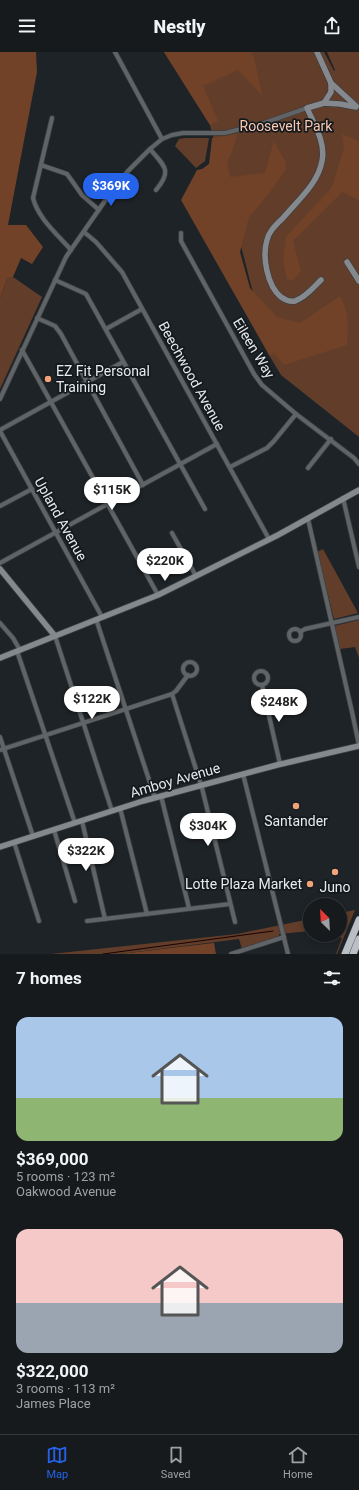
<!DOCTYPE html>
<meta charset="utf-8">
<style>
:root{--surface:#161a1d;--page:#1f2326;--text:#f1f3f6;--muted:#9ea1a4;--line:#35383b;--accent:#2563eb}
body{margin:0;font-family:Roboto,sans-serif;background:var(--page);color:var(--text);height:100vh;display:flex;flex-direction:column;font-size:15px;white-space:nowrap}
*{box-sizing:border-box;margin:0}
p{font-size:13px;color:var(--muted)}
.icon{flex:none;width:22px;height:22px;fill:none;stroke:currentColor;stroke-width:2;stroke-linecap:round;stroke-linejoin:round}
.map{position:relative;height:902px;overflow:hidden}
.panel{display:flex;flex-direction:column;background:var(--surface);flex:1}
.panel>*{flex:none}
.needle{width:26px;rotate:336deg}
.buttons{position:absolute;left:303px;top:846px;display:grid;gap:8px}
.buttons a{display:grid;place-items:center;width:44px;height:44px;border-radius:50%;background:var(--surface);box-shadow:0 2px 10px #0003,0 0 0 1px var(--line);font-size:20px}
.price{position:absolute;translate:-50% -34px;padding:0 9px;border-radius:14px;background:#fff;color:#222;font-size:13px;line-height:26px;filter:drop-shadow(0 1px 2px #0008)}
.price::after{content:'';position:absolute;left:50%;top:24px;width:12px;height:9px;margin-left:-6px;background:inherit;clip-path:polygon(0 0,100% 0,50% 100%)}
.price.selected{background:var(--accent);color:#fff}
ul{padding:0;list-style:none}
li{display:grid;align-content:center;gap:8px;height:212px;padding:0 16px}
li span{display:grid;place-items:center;height:124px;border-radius:12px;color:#555}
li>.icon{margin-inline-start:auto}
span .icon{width:72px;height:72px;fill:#fffc;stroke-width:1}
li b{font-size:17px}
h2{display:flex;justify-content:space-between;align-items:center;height:48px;padding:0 16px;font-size:17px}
header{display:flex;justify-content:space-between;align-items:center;height:52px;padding:0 16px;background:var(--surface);font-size:18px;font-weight:800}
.tab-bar{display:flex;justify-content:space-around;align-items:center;height:56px;border-top:1px solid var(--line);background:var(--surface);font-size:11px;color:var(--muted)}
.tab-bar a{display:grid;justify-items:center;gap:2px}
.tab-bar .selected{color:var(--accent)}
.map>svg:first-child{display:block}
</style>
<header><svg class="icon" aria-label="menu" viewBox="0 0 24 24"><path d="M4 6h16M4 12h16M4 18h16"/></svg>Nestly<svg class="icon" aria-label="share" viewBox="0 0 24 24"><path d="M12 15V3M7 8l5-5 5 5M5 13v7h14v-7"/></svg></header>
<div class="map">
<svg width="359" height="902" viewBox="0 0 359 902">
<rect width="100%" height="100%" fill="#1e2327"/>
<g fill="#623e2a">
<polygon points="164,0 324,0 334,19 335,18 327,0 359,0 359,385 281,323 269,303 210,73"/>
<polygon points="185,86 209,86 205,109 196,116 175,94 179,87"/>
<polygon points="13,225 42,245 0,337 0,246 7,227"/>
<polygon points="323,497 358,561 334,567 317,500"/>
<polygon points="359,568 359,606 355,595 340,597 334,574"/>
<polygon points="355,858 337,902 336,902 342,886 338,885 338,883 340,883 340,861"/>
<polygon points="310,867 310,879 279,882 279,884 242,897 239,887 120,902 51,902 237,882"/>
</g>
<g fill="#714227">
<polygon points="0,0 36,0 37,20 8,173 26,173 43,195 32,212 21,206 13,225 7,227 0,246"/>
<polygon points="164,0 251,0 254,5 262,43 238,18 203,34 218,69 210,73"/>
<path d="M237 82 232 100 227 110 230 125 265 121 274 89 285 109 286 117 271 139 249 165 240 200 250 236 277 265 300 271 340 244C350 261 348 274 347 293L284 313 274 301 269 303 181 148 197 118 202 117 209 112 212 86Z"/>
<polygon points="342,82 359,89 359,148 342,140 293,189 301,219 293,229 287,227 283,208 286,185 332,135 344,96"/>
<polygon points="214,891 216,902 120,902 213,891"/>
</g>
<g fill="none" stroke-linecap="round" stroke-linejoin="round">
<polyline stroke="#1a0000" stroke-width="1" points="103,902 273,879"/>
<defs>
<g id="street">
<polyline points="115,0 162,87"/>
<path d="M52 66 33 146C38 166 57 182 71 198"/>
<path d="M150 97C164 114 173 118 156 138"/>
<polyline points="41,113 67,122 82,143 99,158"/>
<polyline points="84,180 96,190 122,220 269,487"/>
<polyline points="181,181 181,189 254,322 262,333 296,362 354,406 359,412"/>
<polyline points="55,228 86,242 205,457"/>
<polyline points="37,266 55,274 61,282 143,433"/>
<polyline points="106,277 142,257"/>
<polyline points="22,298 158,543"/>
<polyline points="0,347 66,205 107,146 128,119 150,97 162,87 172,83 183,81 225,81 264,71 307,56"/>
<polyline points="0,378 123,310"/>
<polyline points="0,379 102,565"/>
<polyline points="230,415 267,396 274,389 296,362"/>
<polyline points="308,416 331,387"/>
<polyline points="343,446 359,515"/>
<polyline points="0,454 32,437"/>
<polyline points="308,467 352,660 359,693"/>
<polyline points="172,481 196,524"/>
<polyline points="0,511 217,392"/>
<polyline points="96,567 155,746"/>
<polyline points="0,571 13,586 20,598"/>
<circle cx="295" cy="583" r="6"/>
<polyline points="300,580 305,577 359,565"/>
<polyline points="55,584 112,759"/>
<polyline points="17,599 75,771"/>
<circle cx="190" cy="617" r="7"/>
<circle cx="261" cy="626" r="7"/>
<polyline points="262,633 280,712"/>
<polyline points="172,642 202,736 235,870"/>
<polyline points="0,685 33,784"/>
<polyline points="0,698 172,642 176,639 188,623"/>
<polyline points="243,722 288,902"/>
<polyline points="161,744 189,856"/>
<polyline points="120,756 147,862"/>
<polyline points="82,769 105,867"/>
<polyline points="54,778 75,849"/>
<polyline points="14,790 39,869"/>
<polyline points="87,869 230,852"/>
<polyline points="231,902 284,885"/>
</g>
<g id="secondary">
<polyline points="317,0 331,31 356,54"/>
<polyline points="324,51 331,40 331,31"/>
<polyline points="347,210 359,229"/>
<path d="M321 228C314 235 305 246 295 249 289 250 285 248 281 245 267 234 262 204 267 188 269 179 276 173 283 166 297 149 318 132 322 109 326 91 314 72 307 56L324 51 340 52 356 55"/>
<polyline points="0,517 55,584"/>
<polyline points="0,606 158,543 278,483 359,438"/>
<polyline points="0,795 143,749 277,713 359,694"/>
</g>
<g id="highway">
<polyline points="345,902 359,868"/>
<polyline points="353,902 359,887"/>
</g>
</defs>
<use href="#street" stroke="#3a3f43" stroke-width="5.5"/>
<use href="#secondary" stroke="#3a3f43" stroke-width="7"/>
<use href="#highway" stroke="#3a3f43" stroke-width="8"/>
<use href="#street" stroke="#616466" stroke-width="4"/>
<use href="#secondary" stroke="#85898d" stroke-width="5.5"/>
<use href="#highway" stroke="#bac0c6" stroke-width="7"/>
</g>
<g fill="#f0a378" stroke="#14191e" stroke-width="1.5">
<circle cx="48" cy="327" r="4"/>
<circle cx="296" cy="754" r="4"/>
<circle cx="335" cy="820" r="4"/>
<circle cx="310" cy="832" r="4"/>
</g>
<g text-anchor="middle" stroke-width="3.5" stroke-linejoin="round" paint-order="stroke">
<g font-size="14" fill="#f8c8af" stroke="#14191e">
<text x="286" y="79">Roosevelt Park</text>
</g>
<g font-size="14" fill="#e8ebee" stroke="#14191e">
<text transform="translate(254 296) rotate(59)" y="5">Eileen Way</text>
<text transform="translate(192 324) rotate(61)" y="5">Beechwood Avenue</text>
<text transform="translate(61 467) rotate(61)" y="5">Upland Avenue</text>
<text transform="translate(175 728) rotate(-16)" y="5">Amboy Avenue</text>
</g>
<g font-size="14" fill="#e8ebee" stroke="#14191e">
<text x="56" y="324" text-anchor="start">EZ Fit Personal<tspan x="56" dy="16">Training</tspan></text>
<text x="296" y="774">Santander</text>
<text x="302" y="837" text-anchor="end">Lotte Plaza Market</text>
<text x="335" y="840">Juno</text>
</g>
</g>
</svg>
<div class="buttons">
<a><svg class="needle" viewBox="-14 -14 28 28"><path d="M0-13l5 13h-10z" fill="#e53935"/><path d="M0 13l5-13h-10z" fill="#9ea1a4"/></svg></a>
</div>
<b class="price selected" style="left:111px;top:155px">$369K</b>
<b class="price" style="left:112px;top:459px">$115K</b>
<b class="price" style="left:165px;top:530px">$220K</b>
<b class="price" style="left:92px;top:668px">$122K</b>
<b class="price" style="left:279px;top:671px">$248K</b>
<b class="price" style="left:208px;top:795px">$304K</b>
<b class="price" style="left:86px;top:820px">$322K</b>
</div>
<section class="panel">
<h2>7 homes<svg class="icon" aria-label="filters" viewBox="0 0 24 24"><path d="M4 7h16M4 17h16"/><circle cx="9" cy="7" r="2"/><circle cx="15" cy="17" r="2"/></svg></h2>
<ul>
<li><span style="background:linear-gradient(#a9c7e8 65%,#8fb573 0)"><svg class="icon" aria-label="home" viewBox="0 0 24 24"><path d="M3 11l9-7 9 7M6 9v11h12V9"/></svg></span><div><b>$369,000</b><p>5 rooms · 123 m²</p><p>Oakwood Avenue</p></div></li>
<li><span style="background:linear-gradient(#f6c9c9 60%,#9aa5b1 0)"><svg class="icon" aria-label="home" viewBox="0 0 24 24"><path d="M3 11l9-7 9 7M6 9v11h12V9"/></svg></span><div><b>$322,000</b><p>3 rooms · 113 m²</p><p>James Place</p></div></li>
</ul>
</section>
<nav class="tab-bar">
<a class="selected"><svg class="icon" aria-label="map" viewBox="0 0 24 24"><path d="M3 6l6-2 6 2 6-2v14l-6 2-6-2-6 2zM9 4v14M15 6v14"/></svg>Map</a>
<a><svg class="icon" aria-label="saved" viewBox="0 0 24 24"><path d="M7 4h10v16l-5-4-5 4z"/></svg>Saved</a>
<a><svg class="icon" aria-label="home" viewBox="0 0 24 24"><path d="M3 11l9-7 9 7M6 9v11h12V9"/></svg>Home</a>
</nav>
